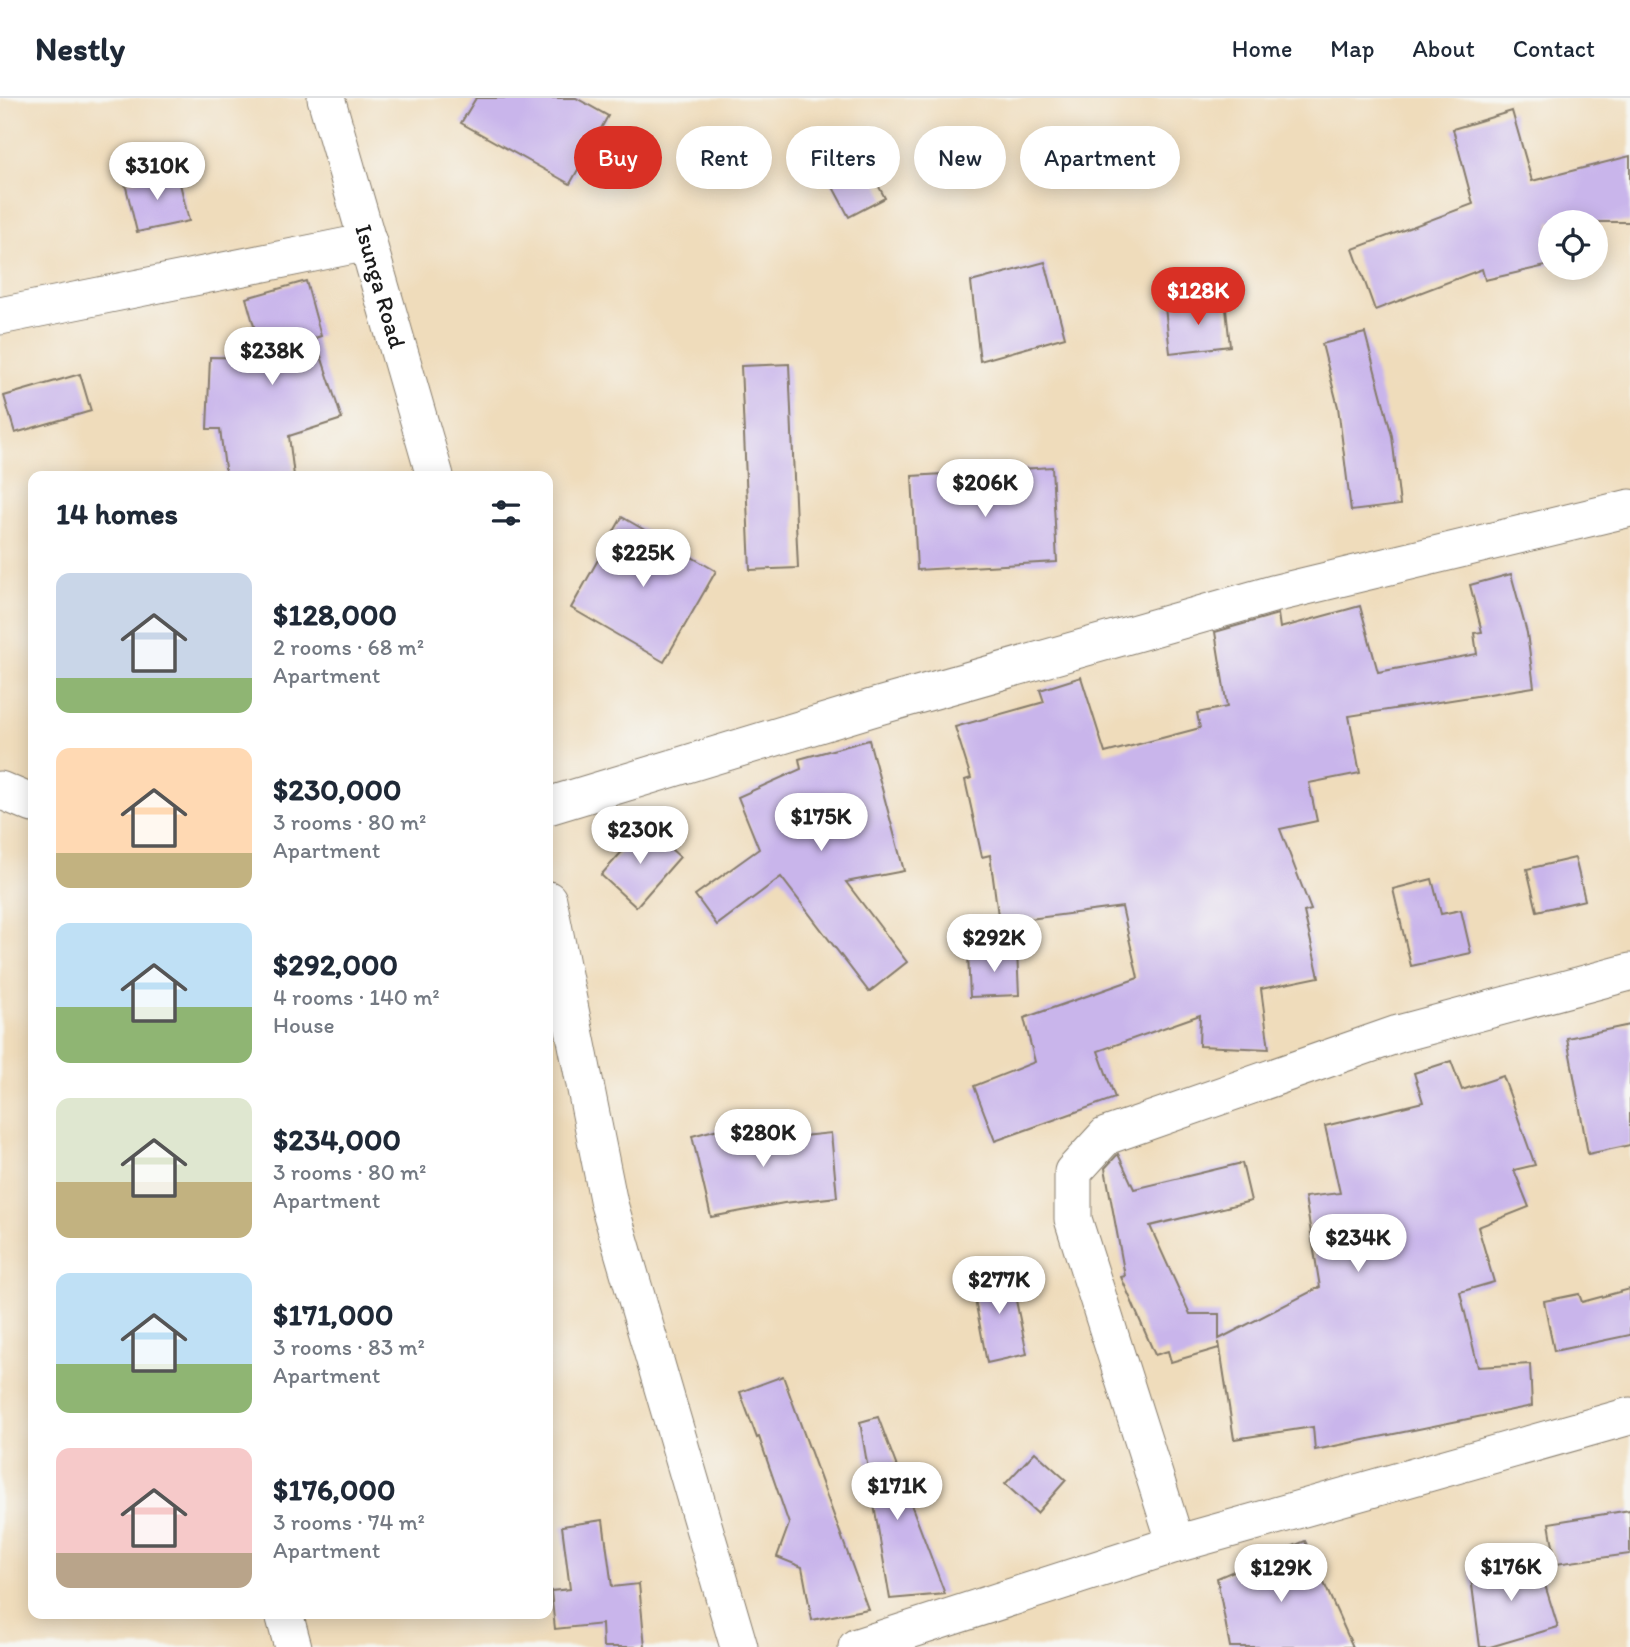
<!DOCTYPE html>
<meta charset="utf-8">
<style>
:root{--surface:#fff;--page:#f6f6f7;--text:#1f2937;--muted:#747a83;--line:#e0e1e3;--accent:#d93025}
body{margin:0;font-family:Itim,sans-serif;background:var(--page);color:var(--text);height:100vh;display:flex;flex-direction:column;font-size:26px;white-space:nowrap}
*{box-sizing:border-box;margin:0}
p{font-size:23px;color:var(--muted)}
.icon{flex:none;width:38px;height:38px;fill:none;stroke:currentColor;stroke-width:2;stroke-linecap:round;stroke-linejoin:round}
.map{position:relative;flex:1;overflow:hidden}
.drawer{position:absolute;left:28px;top:373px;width:525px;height:1148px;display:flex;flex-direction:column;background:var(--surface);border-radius:14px;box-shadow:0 4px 18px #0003}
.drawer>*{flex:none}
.banner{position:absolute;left:574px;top:28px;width:665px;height:63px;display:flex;gap:14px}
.controls{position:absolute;left:1538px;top:112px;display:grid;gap:14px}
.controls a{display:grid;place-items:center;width:70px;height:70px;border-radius:50%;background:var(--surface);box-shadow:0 4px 18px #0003;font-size:35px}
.price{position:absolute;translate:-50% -60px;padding:0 16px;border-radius:24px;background:#fff;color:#222;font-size:23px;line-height:46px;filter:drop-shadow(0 2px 4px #0008)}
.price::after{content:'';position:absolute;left:50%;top:42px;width:21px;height:16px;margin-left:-10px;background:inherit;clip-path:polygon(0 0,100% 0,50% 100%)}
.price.on{background:var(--accent);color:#fff}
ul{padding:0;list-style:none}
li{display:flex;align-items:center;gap:21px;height:175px;padding:0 28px}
li span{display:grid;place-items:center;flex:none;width:196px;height:140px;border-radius:14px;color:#555}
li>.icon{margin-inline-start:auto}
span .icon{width:84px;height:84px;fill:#fffc;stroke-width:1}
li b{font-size:30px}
h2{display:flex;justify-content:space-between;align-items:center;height:84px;padding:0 28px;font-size:30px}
.tag{padding:0 24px;border-radius:32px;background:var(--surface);box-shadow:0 4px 18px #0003;font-size:24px;line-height:63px}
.tag.on{background:var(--accent);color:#fff}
header{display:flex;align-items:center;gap:42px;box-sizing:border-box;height:98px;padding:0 35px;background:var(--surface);border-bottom:2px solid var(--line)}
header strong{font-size:33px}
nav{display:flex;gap:38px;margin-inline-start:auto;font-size:24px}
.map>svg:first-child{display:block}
</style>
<header>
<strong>Nestly</strong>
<nav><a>Home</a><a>Map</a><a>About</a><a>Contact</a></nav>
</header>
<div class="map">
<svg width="1630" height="1549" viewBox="0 0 1630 1549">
<rect width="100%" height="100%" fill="#f6f6f2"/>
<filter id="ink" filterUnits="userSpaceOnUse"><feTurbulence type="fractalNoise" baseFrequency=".0143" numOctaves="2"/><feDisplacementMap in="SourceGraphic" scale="14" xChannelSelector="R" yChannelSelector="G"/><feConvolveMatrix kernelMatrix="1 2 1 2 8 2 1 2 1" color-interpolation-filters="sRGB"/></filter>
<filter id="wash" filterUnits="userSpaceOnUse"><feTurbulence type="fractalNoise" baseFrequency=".00686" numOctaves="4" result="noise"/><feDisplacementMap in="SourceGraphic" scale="28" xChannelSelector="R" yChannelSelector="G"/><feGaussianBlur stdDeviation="1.57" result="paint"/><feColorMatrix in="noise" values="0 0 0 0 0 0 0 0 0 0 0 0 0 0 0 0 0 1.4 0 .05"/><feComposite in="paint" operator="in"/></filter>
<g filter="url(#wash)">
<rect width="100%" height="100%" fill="#efdcbb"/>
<g id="blocks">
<g fill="#c9b5eb">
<polygon points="476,0 576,0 608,18 570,86 461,25"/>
<polygon points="1512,13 1532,83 1630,58 1630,124 1550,124 1550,167 1485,182 1482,171 1375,212 1353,151 1473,106 1453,31"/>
<polygon points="855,44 885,100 849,119 819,63"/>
<polygon points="177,73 189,123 137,134 125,85"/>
<polygon points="1045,164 1065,239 980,263 971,184"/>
<polygon points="306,183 321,238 315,240 342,321 289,338 294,378 226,378 220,331 207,331 210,259 263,260 246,200"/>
<polygon points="1225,202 1230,248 1170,255 1165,209"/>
<polygon points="1365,235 1392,338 1400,407 1351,413 1338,309 1322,246"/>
<polygon points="789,266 798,470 750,472 741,268"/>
<polygon points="80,276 91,313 15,335 4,298"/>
<polygon points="1052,369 1057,464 917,472 912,378"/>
<polygon points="622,419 716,473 664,564 571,510"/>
<polygon points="1511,476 1527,535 1534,589 1349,618 1360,675 1309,685 1317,723 1280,731 1311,812 1304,814 1319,879 1261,891 1269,951 1199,948 1200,917 1098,953 1115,1000 995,1043 974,988 1035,964 1024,920 1138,880 1122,809 999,825 990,757 982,759 965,682 971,680 955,629 1044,604 1040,592 1081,579 1105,655 1200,630 1197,615 1227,609 1215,534 1278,516 1280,530 1360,508 1378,574 1477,556 1474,535 1482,534 1470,487"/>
<polygon points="869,642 904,773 846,784 907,864 869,894 781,779 717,827 695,797 759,751 738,699 801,671 799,661"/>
<polygon points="645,728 680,759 636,809 601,777"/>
<polygon points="1575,760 1585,802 1537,813 1527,771"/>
<polygon points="1432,781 1441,816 1461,812 1471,855 1411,868 1393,791"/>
<polygon points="1017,853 1019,897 970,899 968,856"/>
<polygon points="1630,927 1630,1047 1588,1056 1567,940"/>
<polygon points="1451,963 1462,992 1503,978 1535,1067 1514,1072 1529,1109 1478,1129 1494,1184 1460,1194 1478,1269 1530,1266 1532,1308 1315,1352 1313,1329 1234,1341 1219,1244 1219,1250 1171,1264 1168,1253 1155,1257 1121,1179 1125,1178 1105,1070 1118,1056 1134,1091 1242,1065 1251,1103 1150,1128 1190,1216 1219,1216 1219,1241 1320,1189 1305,1099 1340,1095 1325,1028 1423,1004 1414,975"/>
<polygon points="748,1023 753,1043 831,1035 837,1099 784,1105 711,1119 692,1038"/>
<polygon points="1009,1168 1027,1256 987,1265 971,1181"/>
<polygon points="1630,1191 1630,1237 1554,1253 1544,1203 1579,1196 1582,1204"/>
<polygon points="783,1278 868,1511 812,1522 802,1469 777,1459 789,1426 759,1339 757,1340 740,1294"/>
<polygon points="878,1319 945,1496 890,1501 860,1324"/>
<polygon points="1035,1354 1066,1382 1037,1415 1005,1386"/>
<polygon points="1630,1412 1630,1456 1556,1466 1549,1425"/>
<polygon points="603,1422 612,1489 639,1486 645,1549 603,1549 602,1526 555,1531 551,1493 570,1491 562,1428"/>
<polygon points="1305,1443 1353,1549 1230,1549 1217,1480"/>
<polygon points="1537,1461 1558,1529 1490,1549 1480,1549 1470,1472"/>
</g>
</g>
</g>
<g filter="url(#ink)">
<use href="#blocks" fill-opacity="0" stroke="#867c6c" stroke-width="2"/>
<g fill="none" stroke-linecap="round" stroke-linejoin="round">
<defs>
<g id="street">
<path id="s1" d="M326 0 435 378"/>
<polyline points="0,218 368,144"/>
<polyline points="0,692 33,706"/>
<polyline points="548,708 875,609 1273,496 1630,410"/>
<polyline points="548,802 609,1106 739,1549"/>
<polyline points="1176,1446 1073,1121 1073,1074 1106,1038 1398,936 1630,874"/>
<polyline points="284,1516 293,1549"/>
<polyline points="857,1549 1176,1446 1630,1318"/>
</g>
</defs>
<use href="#street" stroke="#867c6c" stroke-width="39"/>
<use href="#street" stroke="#fff" stroke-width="37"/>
</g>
</g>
<g text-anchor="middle" stroke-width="6" stroke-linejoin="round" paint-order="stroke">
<g font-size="24" fill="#1c1c1c" stroke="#f6f6f2">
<text dy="8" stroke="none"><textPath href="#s1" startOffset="196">Isunga Road</textPath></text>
</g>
</g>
</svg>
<div class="controls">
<a><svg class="icon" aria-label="locate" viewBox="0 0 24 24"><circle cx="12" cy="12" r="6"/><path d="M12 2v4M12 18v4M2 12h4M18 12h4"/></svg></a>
</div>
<b class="price" style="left:157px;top:104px">$310K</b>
<b class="price on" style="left:1198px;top:229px">$128K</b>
<b class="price" style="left:272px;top:289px">$238K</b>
<b class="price" style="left:985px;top:421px">$206K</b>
<b class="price" style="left:643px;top:491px">$225K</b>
<b class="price" style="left:821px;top:755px">$175K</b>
<b class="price" style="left:640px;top:768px">$230K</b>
<b class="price" style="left:994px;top:876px">$292K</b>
<b class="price" style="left:763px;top:1071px">$280K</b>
<b class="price" style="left:1358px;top:1176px">$234K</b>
<b class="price" style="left:999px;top:1218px">$277K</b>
<b class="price" style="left:897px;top:1424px">$171K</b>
<b class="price" style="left:1511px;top:1505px">$176K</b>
<b class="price" style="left:1281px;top:1506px">$129K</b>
<div class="banner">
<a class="tag on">Buy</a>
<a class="tag">Rent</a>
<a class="tag">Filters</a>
<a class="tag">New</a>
<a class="tag">Apartment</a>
</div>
<section class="drawer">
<h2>14 homes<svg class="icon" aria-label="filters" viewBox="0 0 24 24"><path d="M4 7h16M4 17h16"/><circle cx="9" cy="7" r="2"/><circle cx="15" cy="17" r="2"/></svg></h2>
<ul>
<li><span style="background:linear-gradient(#c9d6e8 75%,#8fb573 0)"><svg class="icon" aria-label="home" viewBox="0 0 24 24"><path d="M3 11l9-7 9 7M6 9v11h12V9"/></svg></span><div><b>$128,000</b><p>2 rooms · 68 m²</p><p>Apartment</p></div></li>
<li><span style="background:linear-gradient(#ffd9b3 75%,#c2b280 0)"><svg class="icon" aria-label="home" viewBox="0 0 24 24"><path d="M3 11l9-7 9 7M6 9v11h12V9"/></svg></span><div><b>$230,000</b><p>3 rooms · 80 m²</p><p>Apartment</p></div></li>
<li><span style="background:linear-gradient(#bfe0f5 60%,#8fb573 0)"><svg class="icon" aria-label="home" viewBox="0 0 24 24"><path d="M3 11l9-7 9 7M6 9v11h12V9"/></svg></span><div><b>$292,000</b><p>4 rooms · 140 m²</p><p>House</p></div></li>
<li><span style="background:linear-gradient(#dfe7d0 60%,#c2b280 0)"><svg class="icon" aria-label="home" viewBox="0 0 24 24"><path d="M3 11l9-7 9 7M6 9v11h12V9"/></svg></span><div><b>$234,000</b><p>3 rooms · 80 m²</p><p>Apartment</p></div></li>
<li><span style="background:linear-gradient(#bfe0f5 65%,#8fb573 0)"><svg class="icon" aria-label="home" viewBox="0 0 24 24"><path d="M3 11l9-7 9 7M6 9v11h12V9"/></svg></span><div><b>$171,000</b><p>3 rooms · 83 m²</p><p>Apartment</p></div></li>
<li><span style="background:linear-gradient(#f6c9c9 75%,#b9a48a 0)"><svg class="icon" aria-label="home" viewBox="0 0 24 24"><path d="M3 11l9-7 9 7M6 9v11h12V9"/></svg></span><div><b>$176,000</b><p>3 rooms · 74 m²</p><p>Apartment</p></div></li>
</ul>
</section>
</div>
